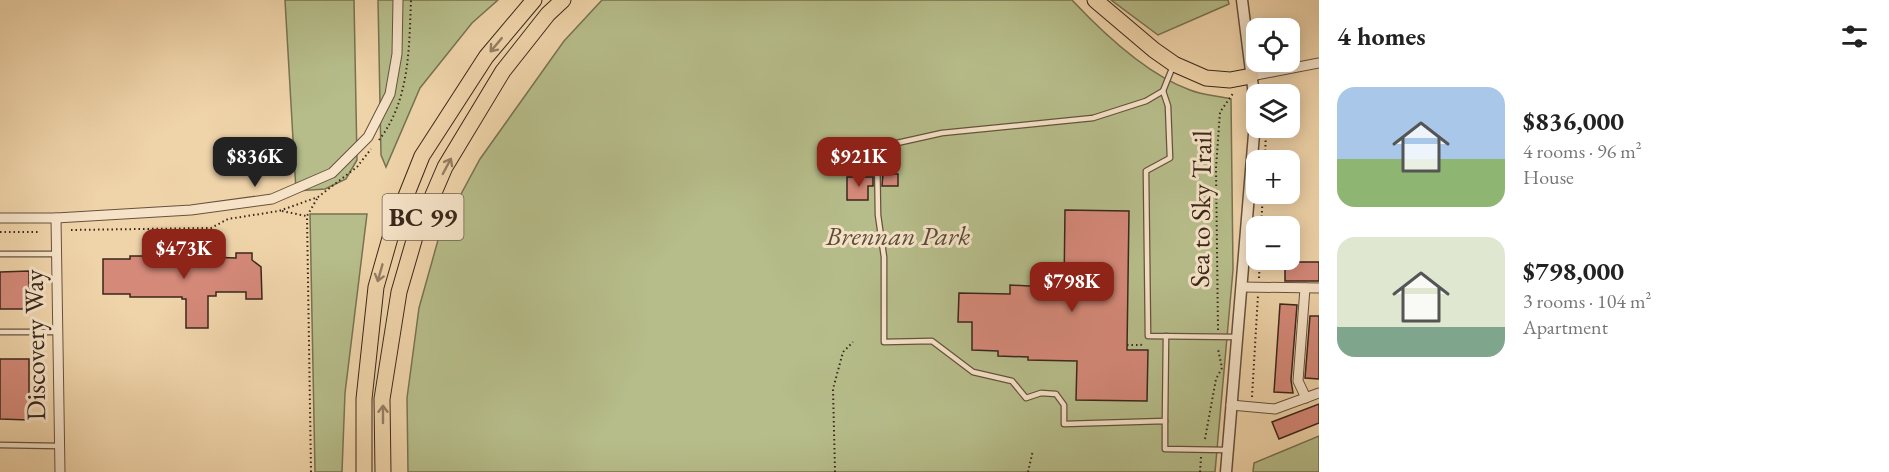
<!DOCTYPE html>
<meta charset="utf-8">
<style>
:root{--surface:#fff;--page:#f2f2f2;--text:#222;--muted:#767676;--accent:#8f2418}
body{margin:0;font-family:"EB Garamond",serif;background:var(--page);color:var(--text);height:100vh;display:flex;flex-direction:column;font-size:22px;white-space:nowrap}
*{box-sizing:border-box;margin:0}
p{font-size:20px;color:var(--muted)}
.icon{flex:none;width:33px;height:33px;fill:none;stroke:currentColor;stroke-width:2;stroke-linecap:round;stroke-linejoin:round}
.map{position:relative;flex:1;overflow:hidden}
.panel{display:flex;flex-direction:column;background:var(--surface);width:570px}
.panel>*{flex:none}
.buttons{position:absolute;left:1246px;top:18px;display:grid;gap:12px}
.buttons a{display:grid;place-items:center;width:54px;height:54px;border-radius:12px;background:var(--surface);box-shadow:0 3px 15px #0003;font-size:30px}
.price{position:absolute;translate:-50% -51px;padding:0 14px;border-radius:12px;background:var(--accent);color:#fff;font-size:20px;line-height:39px;filter:drop-shadow(0 2px 3px #0008)}
.price::after{content:'';position:absolute;left:50%;top:36px;width:18px;height:14px;margin-left:-9px;background:inherit;clip-path:polygon(0 0,100% 0,50% 100%)}
.price.current{background:#222;color:#fff}
ul{padding:0;list-style:none}
li{display:flex;align-items:center;gap:18px;height:150px;padding:0 18px}
li span{display:grid;place-items:center;flex:none;width:168px;height:120px;border-radius:18px;color:#555}
li>.icon{margin-inline-start:auto}
span .icon{width:72px;height:72px;fill:#fffc;stroke-width:1}
li b{font-size:26px}
h2{display:flex;justify-content:space-between;align-items:center;height:72px;padding:0 18px;font-size:26px}
main{display:flex;flex:1;min-height:0}
.map>svg:first-child{display:block}
</style>
<main>
<div class="map">
<svg width="1319" height="472" viewBox="0 0 1319 472">
<rect width="100%" height="100%" fill="#efd3a9"/>
<filter id="stains"><feTurbulence type="fractalNoise" baseFrequency=".00333" numOctaves="4"/><feColorMatrix values="0 0 0 0 .2 0 0 0 0 .09 0 0 0 0 .02 0 0 0 .5 -.17"/></filter>
<radialGradient id="worn" r=".72"><stop offset=".6" stop-color="#630" stop-opacity="0"/><stop offset="1" stop-color="#630" stop-opacity=".3"/></radialGradient>
<g fill="#b6bd8a" stroke="#787252" stroke-width="1.5">
<polygon points="285,0 354,0 357,160 346,179 325,189 296,191"/>
<polygon points="378,0 498,0 472,23 420,88 386,167 381,155"/>
<path d="M602 0H1072C1102 32 1148 75 1190 90 1202 95 1218 96 1231 99L1233 270 1215 472H408L407 398 419 308 440 233 480 159 564 41Z"/>
<polygon points="1111,0 1228,0 1229,4 1158,35"/>
<polygon points="310,214 367,214 345,393 342,472 315,472"/>
<polygon points="1319,436 1319,472 1253,472 1254,463"/>
</g>
<g fill="#d58979" stroke="#3a271b" stroke-width="1.5">
<polygon points="883,174 898,174 898,186 882,186"/>
<polygon points="847,177 873,177 873,186 868,186 868,200 847,200"/>
<polygon points="1065,210 1129,211 1127,350 1148,350 1147,401 1076,400 1077,361 1028,360 1028,357 998,356 998,351 972,350 972,322 958,322 959,293 1010,294 1010,285 1064,288"/>
<polygon points="236,253 252,253 252,260 261,267 262,299 246,299 246,292 216,292 216,296 208,296 208,328 186,328 186,299 182,299 182,297 130,297 130,294 103,294 103,259 130,259 130,256 152,256 152,259 181,259 181,256 236,258"/>
<rect x="1285" y="262" width="34" height="19"/>
<polygon points="29,271 29,309 0,309 0,272"/>
<polygon points="1280,304 1297,305 1291,380 1293,393 1274,392"/>
<polygon points="1310,316 1319,316 1319,379 1305,378"/>
<polygon points="0,359 29,359 29,420 0,419"/>
<polygon points="1319,404 1319,423 1279,439 1272,422"/>
</g>
<g fill="none" stroke-linecap="round" stroke-linejoin="round">
<defs>
<g id="service">
<polyline points="1173,66 1163,91 1146,101 1093,118 942,133 888,145 877,151 878,215 884,257 884,342 932,341 973,372 1012,381 1026,398 1041,393 1056,394 1064,405 1064,424 1165,421 1165,449 1226,450"/>
<polyline points="1163,91 1168,106 1170,158 1146,171 1148,336 1235,337"/>
<polyline points="0,254 56,254"/>
<polyline points="0,332 57,332"/>
<polyline points="1165,421 1166,336"/>
<polyline points="0,445 59,446"/>
</g>
<g id="minor">
<polyline points="1251,76 1319,63"/>
<polyline points="0,218 56,218 191,210 272,199 332,173 368,137 390,94 397,54 398,0"/>
<polyline points="56,218 60,472"/>
<polyline points="1242,287 1319,288"/>
<polyline points="1305,288 1298,381 1306,398"/>
<polyline points="1231,405 1275,409 1319,393"/>
</g>
<polyline id="tertiary" points="1226,472 1255,122 1253,87 1242,0"/>
<g id="trunk">
<polyline points="1095,0 1154,50 1174,64 1206,78 1230,80 1251,76"/>
<polyline points="364,472 364,399 376,287 392,231 422,156 486,57 534,0"/>
<polyline points="383,472 382,399 399,292 415,237 445,167 503,71 548,14 563,0"/>
</g>
</defs>
<use href="#service" stroke="#67523e" stroke-width="7"/>
<use href="#minor" stroke="#67523e" stroke-width="11"/>
<use href="#tertiary" stroke="#67523e" stroke-width="13"/>
<use href="#trunk" stroke="#3a271b" stroke-width="17"/>
<g stroke="#3a271b" stroke-width="2" stroke-dasharray="1.5 3" stroke-linecap="butt">
<polyline points="1268,94 1268,90"/>
<path d="M379 140C410 100 409 48 411 0"/>
<polyline points="1265,160 1266,128"/>
<polyline points="282,211 306,216"/>
<polyline points="1261,226 1263,194"/>
<polyline points="71,230 211,228 228,219 279,211 318,197 357,167 371,149"/>
<polyline points="0,232 40,232"/>
<polyline points="1259,278 1260,260"/>
<polyline points="1218,330 1216,168 1220,112 1234,92"/>
<polyline points="1127,345 1141,345 1143,342"/>
<polyline points="1252,397 1258,295"/>
<polyline points="1205,439 1216,379 1222,368 1218,349"/>
<polyline points="311,472 307,216 318,197"/>
<polyline points="835,472 833,389 843,352 853,342"/>
<polyline points="1028,472 1033,450"/>
<polyline points="1200,472 1201,457"/>
</g>
<use href="#service" stroke="#f5e2c7" stroke-width="4.5"/>
<use href="#minor" stroke="#f5e2c7" stroke-width="9"/>
<use href="#tertiary" stroke="#f5e2c7" stroke-width="10"/>
<use href="#trunk" stroke="#efd3a9" stroke-width="15"/>
</g>
<defs><path id="oneway-shaft" d="M-6 0H5M1.5-3L5.5 0L1.5 3" fill="none" stroke-width="1.6" stroke-linecap="round" stroke-linejoin="round" transform="scale(1.5)"/></defs>
<g stroke="#947d62">
<use href="#oneway-shaft" transform="translate(496 45) rotate(130)"/>
<use href="#oneway-shaft" transform="translate(447 166) rotate(-62)"/>
<use href="#oneway-shaft" transform="translate(380 273) rotate(106)"/>
<use href="#oneway-shaft" transform="translate(383 414) rotate(-90)"/>
</g>
<g text-anchor="middle" stroke-width="6" stroke-linejoin="round" paint-order="stroke">
<rect fill="#f5e2c7" stroke="#725f4f" stroke-width="1.5" x="382.5" y="194" width="81" height="46" rx="4.5"/>
<g font-size="26" font-weight="bold" fill="#3a271b">
<text x="423" y="226">BC 99</text>
</g>
<g font-size="27" fill="#3a271b" stroke="#f5e2c7">
<text transform="translate(1201 209) rotate(-89)" y="9">Sea to Sky Trail</text>
<text transform="translate(35 345) rotate(-91)" y="9">Discovery Way</text>
</g>
<g font-size="27" font-style="italic" fill="#594c37" stroke="#f5e2c7">
<text x="898" y="245">Brennan Park</text>
</g>
</g>
<rect width="100%" height="100%" filter="url(#stains)"/>
<rect width="100%" height="100%" fill="url(#worn)"/>
</svg>
<div class="buttons">
<a><svg class="icon" aria-label="locate" viewBox="0 0 24 24"><circle cx="12" cy="12" r="6"/><path d="M12 2v4M12 18v4M2 12h4M18 12h4"/></svg></a>
<a><svg class="icon" aria-label="layers" viewBox="0 0 24 24"><path d="M12 4l9 5-9 5-9-5zM3 14l9 5 9-5"/></svg></a>
<a>+</a>
<a>−</a>
</div>
<b class="price current" style="left:255px;top:188px">$836K</b>
<b class="price" style="left:859px;top:188px">$921K</b>
<b class="price" style="left:184px;top:280px">$473K</b>
<b class="price" style="left:1072px;top:313px">$798K</b>
</div>
<section class="panel">
<h2>4 homes<svg class="icon" aria-label="filters" viewBox="0 0 24 24"><path d="M4 7h16M4 17h16"/><circle cx="9" cy="7" r="2"/><circle cx="15" cy="17" r="2"/></svg></h2>
<ul>
<li><span style="background:linear-gradient(#a9c7e8 60%,#8fb573 0)"><svg class="icon" aria-label="home" viewBox="0 0 24 24"><path d="M3 11l9-7 9 7M6 9v11h12V9"/></svg></span><div><b>$836,000</b><p>4 rooms · 96 m²</p><p>House</p></div></li>
<li><span style="background:linear-gradient(#dfe7d0 75%,#7fa58c 0)"><svg class="icon" aria-label="home" viewBox="0 0 24 24"><path d="M3 11l9-7 9 7M6 9v11h12V9"/></svg></span><div><b>$798,000</b><p>3 rooms · 104 m²</p><p>Apartment</p></div></li>
</ul>
</section>
</main>
